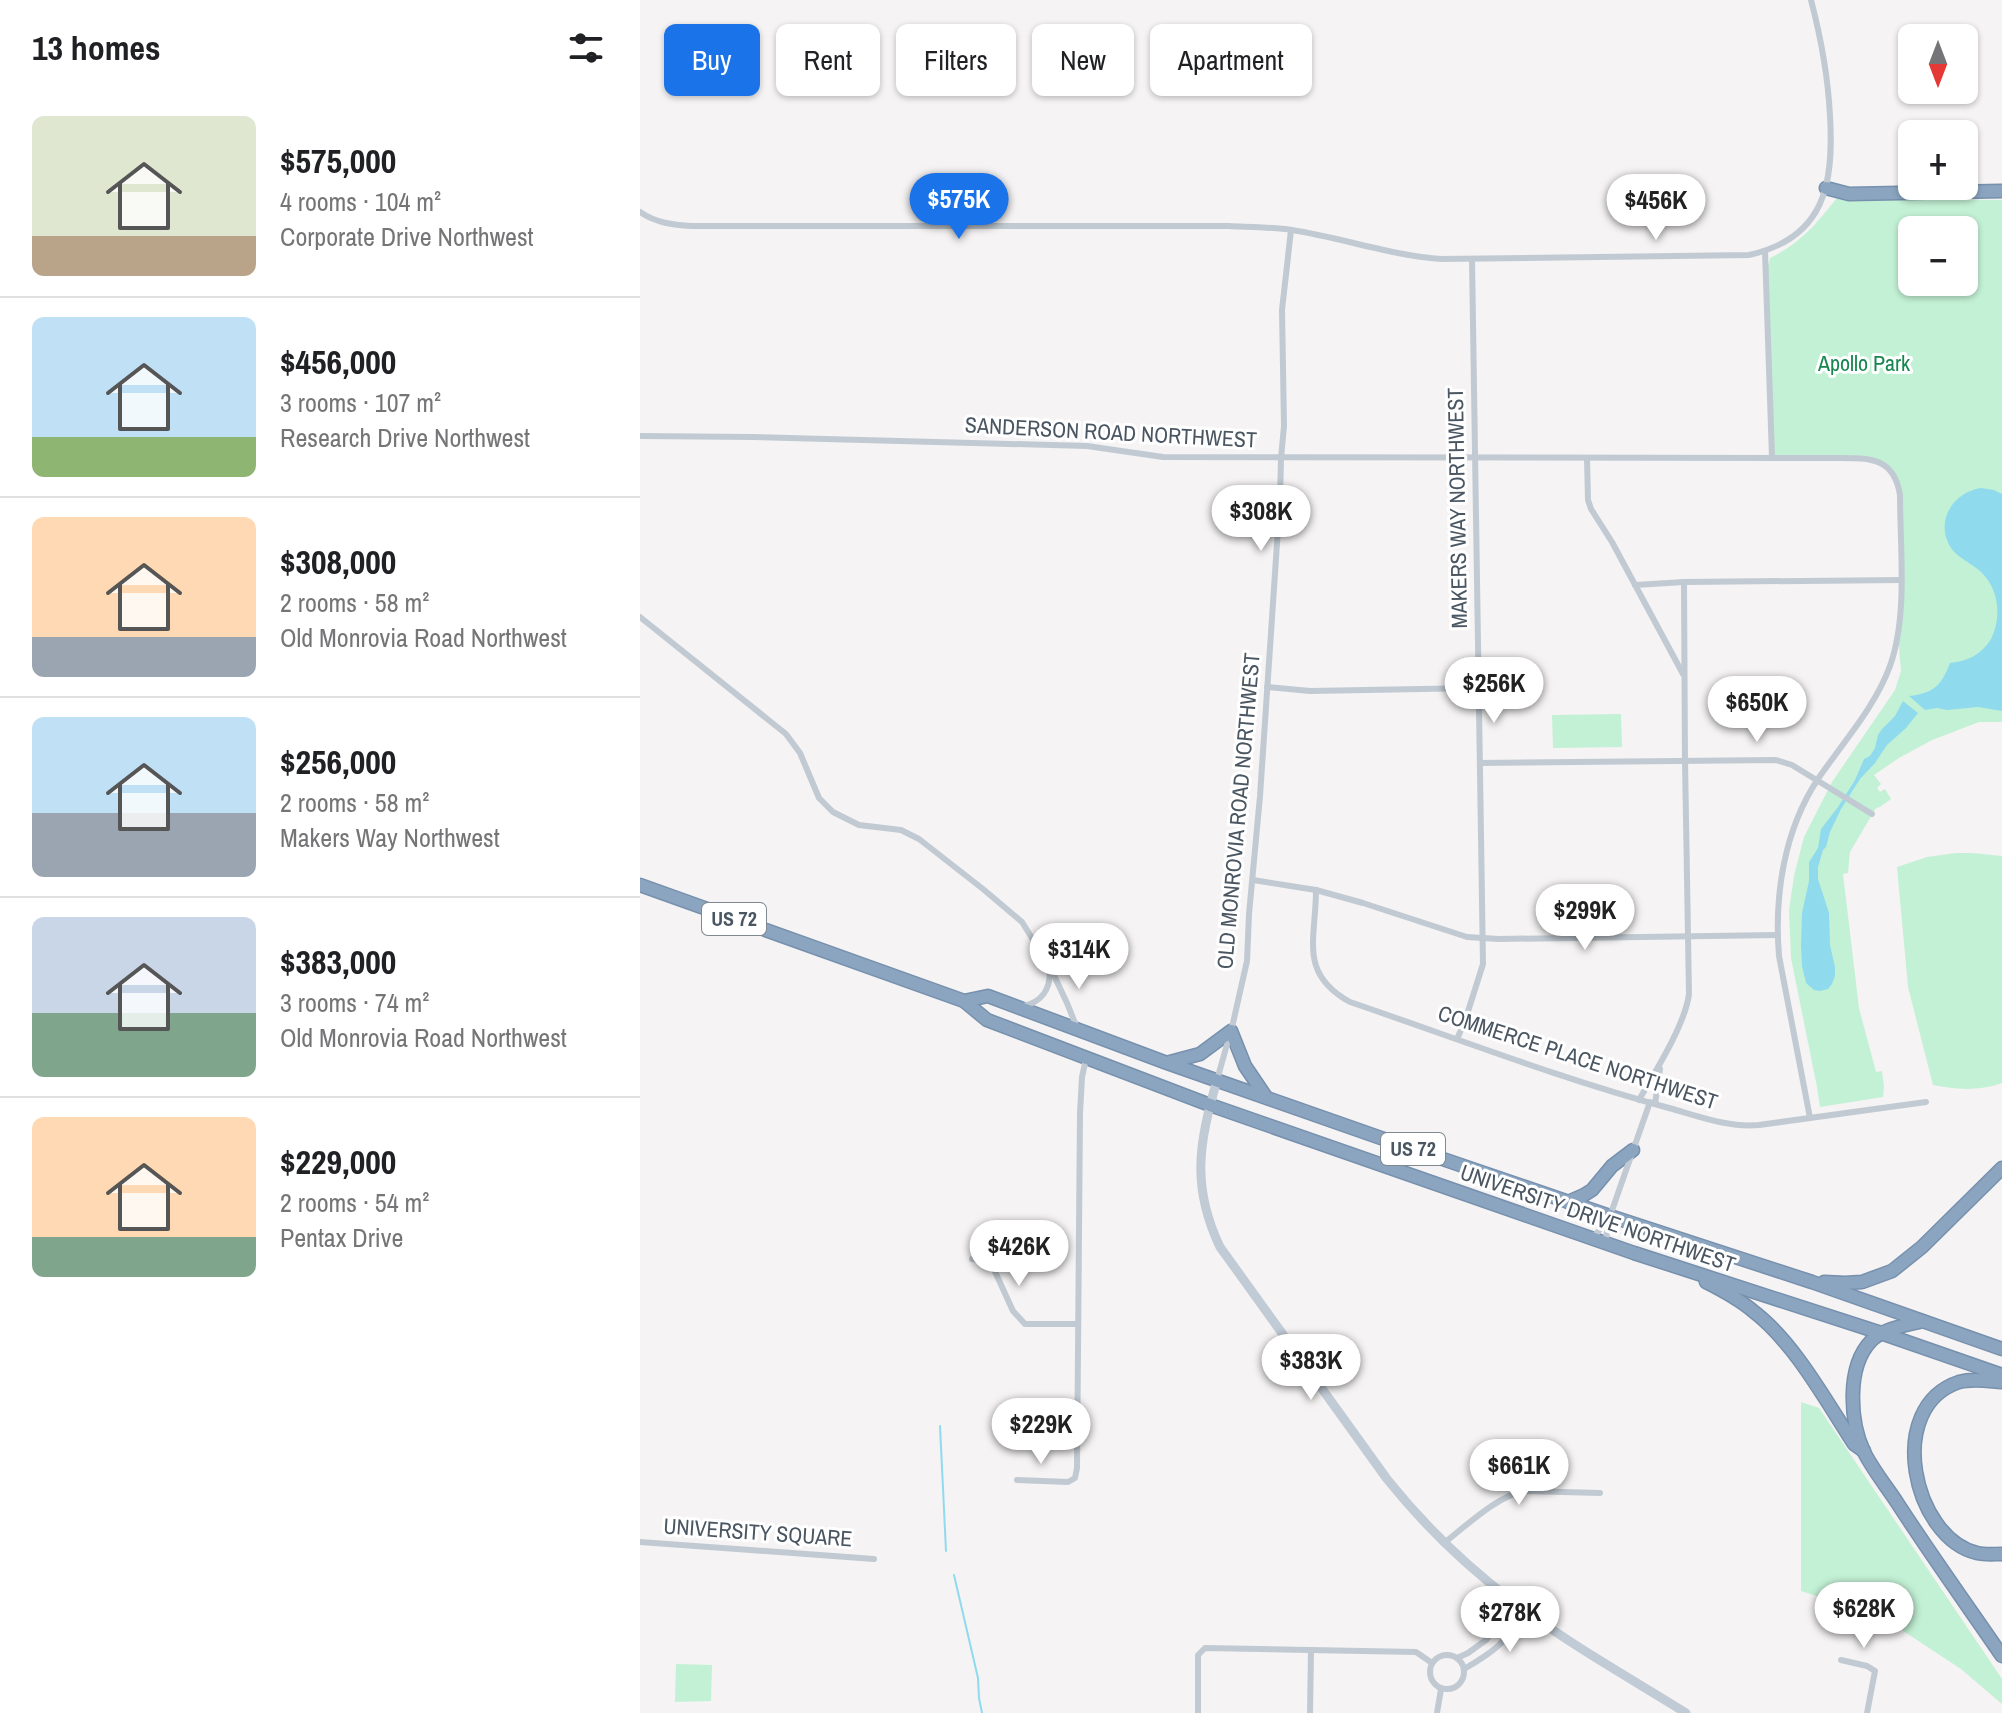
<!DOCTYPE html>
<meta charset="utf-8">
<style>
:root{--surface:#fff;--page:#f6f6f6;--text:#202124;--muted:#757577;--line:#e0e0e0;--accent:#1a73e8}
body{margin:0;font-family:"Archivo Narrow",sans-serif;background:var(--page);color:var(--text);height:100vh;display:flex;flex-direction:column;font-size:30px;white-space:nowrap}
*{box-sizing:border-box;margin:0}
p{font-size:26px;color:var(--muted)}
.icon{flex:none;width:44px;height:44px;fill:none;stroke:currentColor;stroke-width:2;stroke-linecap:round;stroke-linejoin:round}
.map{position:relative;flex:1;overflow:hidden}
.drawer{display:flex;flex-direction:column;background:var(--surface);width:640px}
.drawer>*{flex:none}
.banner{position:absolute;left:24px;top:24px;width:760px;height:72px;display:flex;gap:16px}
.needle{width:52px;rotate:180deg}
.fabs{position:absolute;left:1258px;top:24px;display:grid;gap:16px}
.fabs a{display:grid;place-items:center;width:80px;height:80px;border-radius:12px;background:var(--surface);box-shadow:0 2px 6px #0004;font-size:40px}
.price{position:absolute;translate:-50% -68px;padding:0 18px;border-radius:28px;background:#fff;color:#222;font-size:26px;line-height:52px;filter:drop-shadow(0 2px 4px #0008)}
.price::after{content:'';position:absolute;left:50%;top:48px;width:24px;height:18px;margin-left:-12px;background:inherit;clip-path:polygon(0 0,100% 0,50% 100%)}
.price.current{background:var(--accent);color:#fff}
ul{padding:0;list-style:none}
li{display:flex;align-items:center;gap:24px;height:200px;padding:0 32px}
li+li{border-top:2px solid var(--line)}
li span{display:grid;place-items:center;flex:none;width:224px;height:160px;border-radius:12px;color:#555}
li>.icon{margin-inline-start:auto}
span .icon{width:96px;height:96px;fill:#fffc;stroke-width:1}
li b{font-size:34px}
h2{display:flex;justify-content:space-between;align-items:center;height:96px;padding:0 32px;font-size:34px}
.chip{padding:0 28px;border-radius:12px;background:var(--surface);box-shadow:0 2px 6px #0004;font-size:28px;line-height:72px}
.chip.current{background:var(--accent);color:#fff}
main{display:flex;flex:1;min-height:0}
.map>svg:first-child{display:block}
</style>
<main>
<section class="drawer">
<h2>13 homes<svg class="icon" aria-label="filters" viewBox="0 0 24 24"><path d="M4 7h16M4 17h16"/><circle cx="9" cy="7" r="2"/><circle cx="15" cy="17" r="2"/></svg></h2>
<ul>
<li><span style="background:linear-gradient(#dfe7d0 75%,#b9a48a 0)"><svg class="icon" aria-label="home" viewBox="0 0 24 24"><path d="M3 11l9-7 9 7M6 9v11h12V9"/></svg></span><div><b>$575,000</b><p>4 rooms · 104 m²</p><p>Corporate Drive Northwest</p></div></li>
<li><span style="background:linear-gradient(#bfe0f5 75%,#8fb573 0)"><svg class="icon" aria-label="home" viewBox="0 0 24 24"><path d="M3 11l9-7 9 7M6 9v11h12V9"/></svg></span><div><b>$456,000</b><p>3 rooms · 107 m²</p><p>Research Drive Northwest</p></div></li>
<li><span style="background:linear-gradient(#ffd9b3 75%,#9aa5b1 0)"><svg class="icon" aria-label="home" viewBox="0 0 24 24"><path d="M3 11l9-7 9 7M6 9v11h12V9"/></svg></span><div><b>$308,000</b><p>2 rooms · 58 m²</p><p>Old Monrovia Road Northwest</p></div></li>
<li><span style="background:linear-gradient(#bfe0f5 60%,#9aa5b1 0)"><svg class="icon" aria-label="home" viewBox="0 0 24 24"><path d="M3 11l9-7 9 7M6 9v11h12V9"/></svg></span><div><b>$256,000</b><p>2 rooms · 58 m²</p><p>Makers Way Northwest</p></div></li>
<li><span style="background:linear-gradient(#c9d6e8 60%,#7fa58c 0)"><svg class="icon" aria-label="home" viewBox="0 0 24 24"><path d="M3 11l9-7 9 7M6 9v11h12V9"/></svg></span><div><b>$383,000</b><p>3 rooms · 74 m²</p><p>Old Monrovia Road Northwest</p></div></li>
<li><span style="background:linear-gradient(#ffd9b3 75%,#7fa58c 0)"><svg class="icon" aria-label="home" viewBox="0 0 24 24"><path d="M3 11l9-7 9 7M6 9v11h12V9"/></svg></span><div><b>$229,000</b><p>2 rooms · 54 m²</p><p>Pentax Drive</p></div></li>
</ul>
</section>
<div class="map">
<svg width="1362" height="1713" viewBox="0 0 1362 1713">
<rect width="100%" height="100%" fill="#f5f3f3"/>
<g fill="#c3f1d5" fill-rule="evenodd">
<path d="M1197 198 1362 200V722H1339L1292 740 1259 758 1234 775 1241 784 1237 788 1240 792 1245 789 1251 799 1240 807 1236 808 1210 852 1208 873 1203 874 1219 1008 1236 1072 1242 1071 1244 1087 1243 1097 1180 1107 1177 1087 1151 958 1149 910 1154 876 1164 837 1192 782 1255 690 1261 671 1258 637 1261 580 1260 495 1251 471 1227 458 1132 457 1126 266 1129 263 1130 258C1161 243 1176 224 1197 198ZM1272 230H1324V282H1272Z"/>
<polygon points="981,714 982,747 913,748 912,715"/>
<path d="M1316 853H1332L1362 856V1083C1340 1091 1316 1090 1293 1085L1268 987 1257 867 1287 857Z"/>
<polygon points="1161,1402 1179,1408 1362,1679 1362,1704 1321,1669 1242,1617 1161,1591"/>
<polygon points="36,1664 72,1665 71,1701 35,1702"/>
</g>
<g fill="#90daee">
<path d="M1341 488 1354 490 1362 494V711L1338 707 1307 710 1297 708 1285 710 1269 696C1294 693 1301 686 1310 663 1328 661 1341 655 1351 639 1362 617 1359 588 1340 571 1331 563 1318 558 1311 548 1294 522 1313 492 1341 488Z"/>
<polygon points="1263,701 1278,713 1266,728 1247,745 1235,763 1220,779 1201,809 1190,832 1186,847 1183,850 1178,867 1178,879 1189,913 1190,945 1195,967 1195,976 1192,984 1188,989 1180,991 1174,990 1166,983 1162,966 1161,946 1162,913 1169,881 1169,862 1178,848 1181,829 1198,807 1215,780 1224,759 1230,756 1235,748 1238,735 1242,729 1255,716"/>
</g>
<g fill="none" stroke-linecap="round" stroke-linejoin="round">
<g stroke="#90daee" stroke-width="2">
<polyline points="300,1426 306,1551"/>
<polyline points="314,1575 338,1678 339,1698 342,1713"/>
</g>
<defs>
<g id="highway">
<polyline points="1186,188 1209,194 1362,191"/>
<polyline points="0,885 324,1001 347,1020 570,1105 994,1253 1241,1333 1362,1375"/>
<polyline points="324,1001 348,996 527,1063 741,1138 970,1216 1172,1282 1362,1349"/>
<polyline points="530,1062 560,1054 591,1031 605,1066 626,1097"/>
<polyline points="928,1202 944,1195 952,1190 972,1166 993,1150"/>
<path d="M1066 1282C1082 1290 1099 1299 1113 1311 1154 1342 1186 1401 1214 1444L1224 1451"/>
<polyline points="1184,1282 1205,1283 1222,1282 1252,1271 1282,1247 1362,1168"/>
<path d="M1282 1321C1265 1326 1243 1328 1231 1341 1206 1367 1210 1422 1224 1452 1233 1470 1247 1487 1258 1504 1291 1555 1327 1605 1362 1656"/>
<path d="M1362 1382C1348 1381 1333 1378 1319 1382 1244 1407 1273 1538 1337 1553 1345 1555 1354 1554 1362 1554"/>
</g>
</defs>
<use href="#highway" stroke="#7690ad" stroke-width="15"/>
<g stroke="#c1cad2" stroke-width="6">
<path d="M0 212C16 223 33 225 52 226H589C610 227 632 227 652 230 703 238 749 255 801 259L1109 255C1185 238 1194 184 1190 116 1188 77 1181 38 1171 0"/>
<polyline points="1125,251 1132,457"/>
<path d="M0 436 112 437 447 446 523 457 1198 458C1229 458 1254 457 1260 495 1260 548 1268 616 1250 666 1234 709 1203 742 1178 779 1144 830 1134 896 1139 956L1170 1118"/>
<polyline points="947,458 948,500 951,509 972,542 1043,674"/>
<polyline points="995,585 1044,582 1261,580"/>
<polyline points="0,617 146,734 160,753 179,798 193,812 219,825 261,830 279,839 343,889 382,922 410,967 427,1003 437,1028"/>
<polyline points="627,687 670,691 838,688"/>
<polyline points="840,763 1136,760 1152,765 1232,814"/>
<polyline points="613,880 676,890 723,903 827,937 859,939 1137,935"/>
<path d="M676 890C676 939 658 973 710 1002 816 1038 921 1079 1029 1108 1058 1116 1089 1128 1119 1125L1286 1102"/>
<path d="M384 1006C403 1001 410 989 410 971"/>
<polyline points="817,1039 825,1021 843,964 832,259"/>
<polyline points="577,1080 593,1023 607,961 609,914 620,796 640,499 641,458 644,426 642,310 651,230"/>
<path d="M999 1100C1015 1072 1045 1025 1049 994L1045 761 1044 582"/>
<polyline points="1015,1104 1020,1069"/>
<polyline points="953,1238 968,1219"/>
<polyline points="965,1243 970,1216 1010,1102"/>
<polyline points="332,1259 346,1260 352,1265 373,1311 385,1324 438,1324"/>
<polyline points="377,1480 428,1482 435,1478 437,1468 440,1113 442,1077 446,1059"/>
<polyline points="0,1542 234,1559"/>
<path d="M804 1543C826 1526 857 1496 884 1491L960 1493"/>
<circle cx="807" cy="1672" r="17"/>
<polyline points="817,1658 828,1653 846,1640 864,1618 877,1613 881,1607"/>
<polyline points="1201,1660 1227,1666 1235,1671 1227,1713"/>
<path d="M824 1669C845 1657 875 1639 877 1613"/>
<polyline points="558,1713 558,1655 565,1648 776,1652 792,1663"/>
<polyline points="670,1713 671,1650"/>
<polyline points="797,1713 801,1689"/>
</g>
<path stroke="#c1cbd6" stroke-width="9" d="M577 1080C559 1143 551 1186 580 1247L747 1479C783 1524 824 1564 870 1599 925 1642 987 1676 1046 1713"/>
<use href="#highway" stroke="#8ba5c1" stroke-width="12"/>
</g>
<g text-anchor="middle" stroke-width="6" stroke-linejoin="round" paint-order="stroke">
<g fill="#fff" stroke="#808990" stroke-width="2">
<rect x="62" y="903" width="64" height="32" rx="6"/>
<rect x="741" y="1133" width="64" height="32" rx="6"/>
</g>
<g font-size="20" font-weight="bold" fill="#4a5661">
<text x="94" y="926">US 72</text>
<text x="773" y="1156">US 72</text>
</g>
<g font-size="22" fill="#17864f" stroke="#fff">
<text x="1224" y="371">Apollo Park</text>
</g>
<g font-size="22" fill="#4a5661" stroke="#fff">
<text transform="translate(471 432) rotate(3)" y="8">SANDERSON ROAD NORTHWEST</text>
<text transform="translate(817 508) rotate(-91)" y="8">MAKERS WAY NORTHWEST</text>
<text transform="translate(598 811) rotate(-85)" y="8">OLD MONROVIA ROAD NORTHWEST</text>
<text transform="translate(938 1057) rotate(18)" y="8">COMMERCE PLACE NORTHWEST</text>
<text transform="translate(958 1218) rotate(19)" y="8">UNIVERSITY DRIVE NORTHWEST</text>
<text transform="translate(118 1532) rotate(4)" y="8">UNIVERSITY SQUARE</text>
</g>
</g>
</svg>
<div class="fabs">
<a><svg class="needle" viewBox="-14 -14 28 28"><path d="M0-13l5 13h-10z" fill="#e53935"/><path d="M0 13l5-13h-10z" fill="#757577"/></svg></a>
<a>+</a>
<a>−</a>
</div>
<b class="price current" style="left:319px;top:241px">$575K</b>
<b class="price" style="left:1016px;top:242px">$456K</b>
<b class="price" style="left:621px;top:553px">$308K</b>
<b class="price" style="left:854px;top:725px">$256K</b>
<b class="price" style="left:1117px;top:744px">$650K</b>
<b class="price" style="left:945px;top:952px">$299K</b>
<b class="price" style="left:439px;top:991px">$314K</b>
<b class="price" style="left:379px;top:1288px">$426K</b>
<b class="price" style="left:671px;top:1402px">$383K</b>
<b class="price" style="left:401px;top:1466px">$229K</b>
<b class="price" style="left:879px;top:1507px">$661K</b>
<b class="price" style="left:1224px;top:1650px">$628K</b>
<b class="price" style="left:870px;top:1654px">$278K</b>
<div class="banner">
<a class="chip current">Buy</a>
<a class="chip">Rent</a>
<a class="chip">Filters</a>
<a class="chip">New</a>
<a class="chip">Apartment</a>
</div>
</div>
</main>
